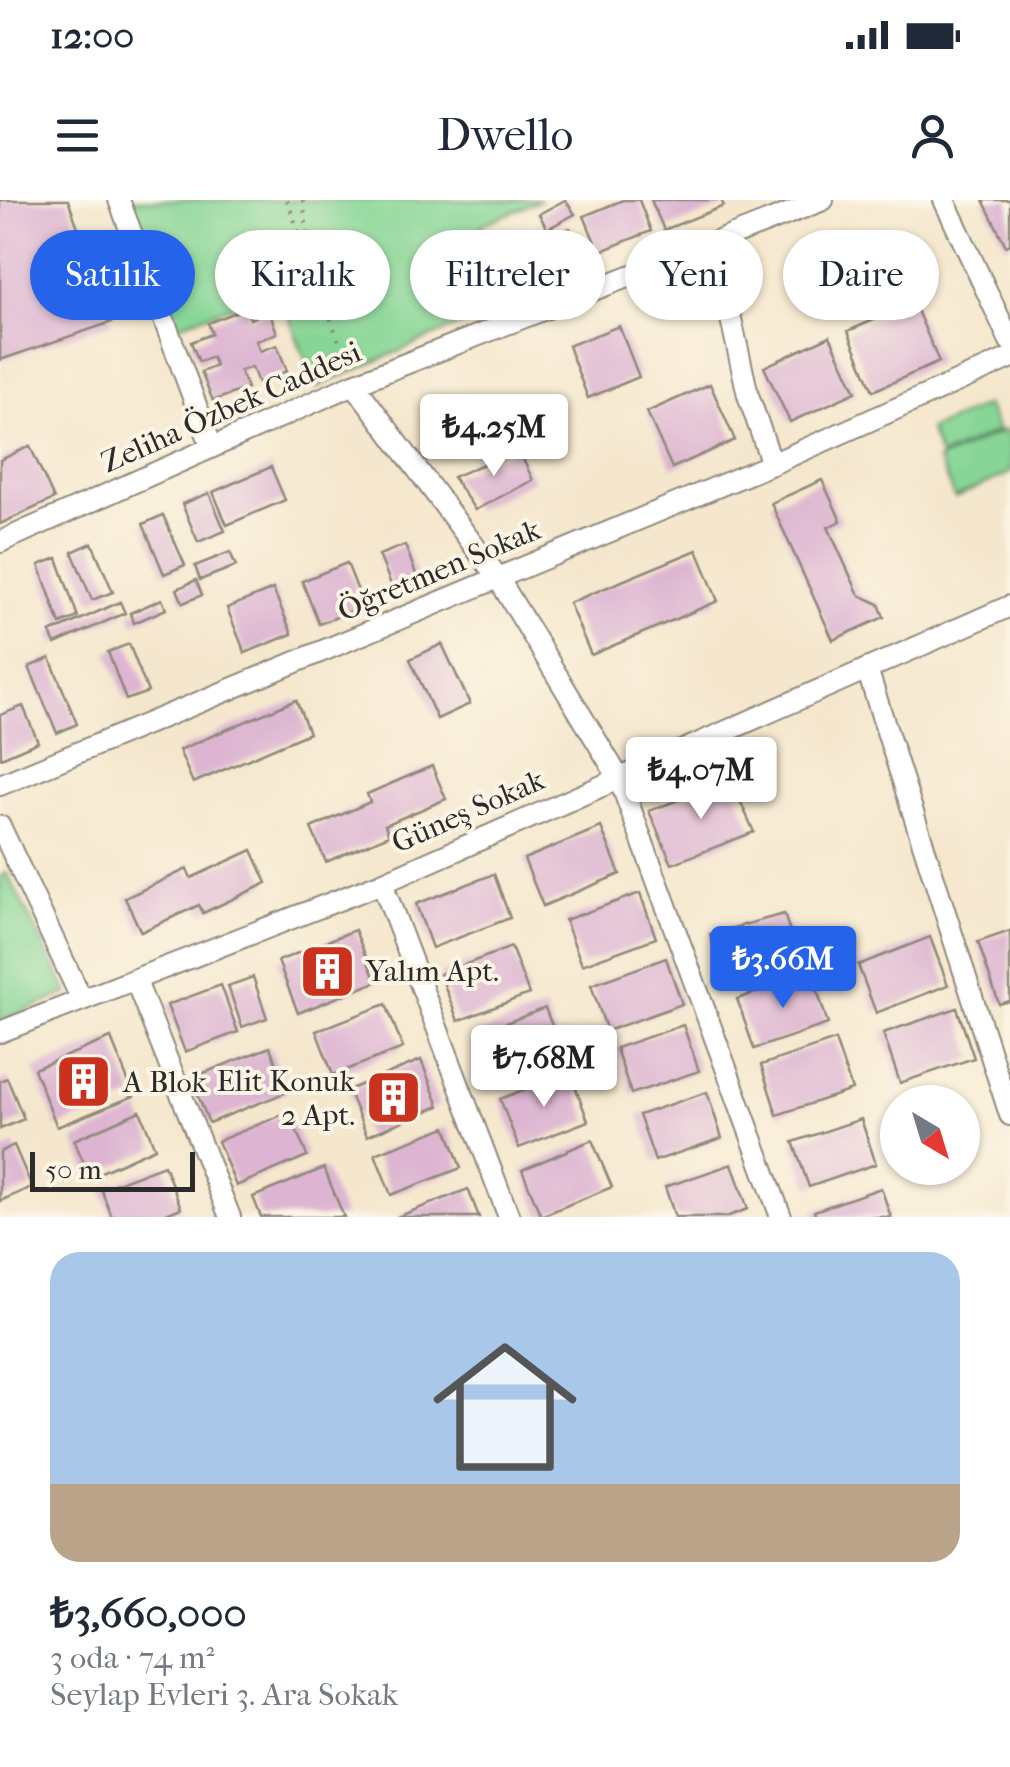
<!DOCTYPE html>
<html lang="tr">
<meta charset="utf-8">
<style>
:root{--surface:#fff;--page:#f2f2f3;--text:#1f2937;--muted:#747a83;--line:#e0e1e3;--accent:#2563eb}
body{margin:0;font-family:"IM FELL French Canon",serif;background:var(--page);color:var(--text);height:100vh;display:flex;flex-direction:column;font-size:38px;white-space:nowrap}
*{box-sizing:border-box;margin:0}
p{font-size:32px;color:var(--muted)}
.icon{flex:none;width:55px;height:55px;fill:none;stroke:currentColor;stroke-width:2;stroke-linecap:round;stroke-linejoin:round}
.map{position:relative;height:1017px;overflow:hidden}
.drawer{display:flex;flex-direction:column;background:var(--surface);flex:1}
.drawer>*{flex:none}
.top-card{position:absolute;left:30px;top:30px;width:950px;height:90px;display:flex;gap:20px}
.needle{width:65px;rotate:142deg}
.fabs{position:absolute;left:880px;top:885px;display:grid;gap:20px}
.fabs a{display:grid;place-items:center;width:100px;height:100px;border-radius:50%;background:var(--surface);box-shadow:0 2px 8px #0004;font-size:50px}
.scale{position:absolute;left:30px;bottom:25px;width:165px;box-sizing:border-box;padding-left:10px;border:5px solid #2b2b2b;border-top:0;font-size:28px;line-height:35px;white-space:nowrap;color:#2b2b2b;-webkit-text-stroke:8px #fcf5e5;paint-order:stroke}
.price{position:absolute;translate:-50% -85px;padding:0 22px;border-radius:10px;background:#fff;color:#222;font-size:32px;line-height:65px;filter:drop-shadow(0 2px 5px #0008)}
.price::after{content:'';position:absolute;left:50%;top:60px;width:30px;height:22px;margin-left:-15px;background:inherit;clip-path:polygon(0 0,100% 0,50% 100%)}
.price.active{background:var(--accent);color:#fff}
ul{padding:0;list-style:none}
li{display:grid;align-content:center;gap:20px;height:530px;padding:0 50px}
li+li{border-top:2px solid var(--line)}
li span{display:grid;place-items:center;height:310px;border-radius:30px;color:#555}
li>.icon{margin-inline-start:auto}
span .icon{width:180px;height:180px;fill:#fffc;stroke-width:1}
li b{font-size:42px}
.chip{padding:0 35px;border-radius:45px;background:var(--surface);box-shadow:0 2px 8px #0004;font-size:35px;line-height:90px}
.chip.active{background:var(--accent);color:#fff}
.status{display:flex;justify-content:space-between;align-items:center;height:70px;padding:0 50px;background:var(--surface);direction:ltr}
.status svg{height:28px;fill:currentColor}
header{display:flex;justify-content:space-between;align-items:center;height:130px;padding:0 50px;background:var(--surface);font-size:45px;font-weight:600}
.map>svg:first-child{display:block}
</style>
<div class="status"><b>12:00</b><svg viewBox="0 0 49 12"><path d="M0 12V9h3v3zM5 12V6h3v6zM10 12V3h3v9zM15 12V0h3v12zM26 1h20v11H26zM47 4h2v5h-2z"/></svg></div>
<header><svg class="icon" aria-label="menu" viewBox="0 0 24 24"><path d="M4 6h16M4 12h16M4 18h16"/></svg>Dwello<svg class="icon" aria-label="person" viewBox="0 0 24 24"><circle cx="12" cy="8" r="4"/><path d="M4 21q1-7 8-7t8 7"/></svg></header>
<div class="map">
<svg width="1010" height="1017" viewBox="0 0 1010 1017">
<rect width="100%" height="100%" fill="#fcf5e5"/>
<filter id="ink" filterUnits="userSpaceOnUse"><feTurbulence type="fractalNoise" baseFrequency=".01" numOctaves="2"/><feDisplacementMap in="SourceGraphic" scale="20" xChannelSelector="R" yChannelSelector="G"/><feConvolveMatrix kernelMatrix="1 2 1 2 8 2 1 2 1" color-interpolation-filters="sRGB"/></filter>
<filter id="wash" filterUnits="userSpaceOnUse"><feTurbulence type="fractalNoise" baseFrequency=".0048" numOctaves="4" result="noise"/><feDisplacementMap in="SourceGraphic" scale="40" xChannelSelector="R" yChannelSelector="G"/><feGaussianBlur stdDeviation="2.25" result="paint"/><feColorMatrix in="noise" values="0 0 0 0 0 0 0 0 0 0 0 0 0 0 0 0 0 1.4 0 .05"/><feComposite in="paint" operator="in"/></filter>
<g filter="url(#wash)">
<rect width="100%" height="100%" fill="#f5e7cd"/>
<g fill="#87d696" stroke="#598060" stroke-width="2.5">
<polygon points="130,0 541,0 481,25 511,103 316,187 278,89 176,126"/>
<polygon points="986,205 998,231 940,257 929,230"/>
<polygon points="1005,230 1010,242 1010,273 955,298 938,260"/>
<polygon points="7,673 68,793 0,821 0,676"/>
</g>
<g id="blocks">
<g fill="#ddb5d2">
<polygon points="0,0 68,0 112,122 0,160"/>
<polygon points="565,0 575,14 547,29 539,14"/>
<polygon points="623,0 639,0 651,31 599,52 584,16"/>
<polygon points="651,0 721,0 724,6 664,30"/>
<polygon points="983,0 1010,0 1010,44 1006,46"/>
<polygon points="570,28 588,70 530,94 513,49"/>
<polygon points="914,103 939,162 873,191 848,131"/>
<polygon points="246,108 250,119 269,111 277,133 256,141 260,151 277,145 287,171 258,183 252,167 240,171 247,188 213,201 201,172 216,166 212,157 199,162 191,142 212,134 208,123"/>
<polygon points="619,126 639,177 588,198 568,146"/>
<polygon points="830,136 856,192 790,222 764,167"/>
<polygon points="710,184 735,240 672,268 647,212"/>
<polygon points="30,246 54,299 0,324 0,260"/>
<polygon points="518,249 533,280 475,310 453,277"/>
<polygon points="271,267 285,300 227,325 213,292"/>
<polygon points="822,280 841,321 828,327 859,395 879,404 884,417 833,440 771,303"/>
<polygon points="209,293 225,331 198,342 182,304"/>
<polygon points="163,315 185,365 164,374 143,324"/>
<polygon points="92,343 113,392 92,400 72,352"/>
<polygon points="405,345 419,382 394,392 379,355"/>
<polygon points="697,350 718,401 591,455 569,403"/>
<polygon points="230,352 236,366 200,380 195,366"/>
<polygon points="57,358 78,417 60,424 39,365"/>
<polygon points="347,363 364,406 319,424 302,381"/>
<polygon points="196,380 202,395 183,403 177,389"/>
<polygon points="273,389 292,434 245,453 227,408"/>
<polygon points="162,399 166,409 134,423 130,413"/>
<polygon points="120,402 125,413 55,444 50,433"/>
<polygon points="129,444 148,492 126,500 108,452"/>
<polygon points="442,444 470,504 437,519 410,459"/>
<polygon points="50,458 77,524 57,533 29,467"/>
<polygon points="296,500 309,533 193,583 179,550"/>
<polygon points="23,506 38,542 1,558 0,515"/>
<polygon points="432,566 446,599 385,625 389,635 326,662 311,628 370,602 367,594"/>
<polygon points="731,580 754,632 672,664 649,611"/>
<polygon points="601,627 620,674 543,706 524,659"/>
<polygon points="252,650 267,683 203,713 199,705 141,732 125,698 187,669 191,678"/>
<polygon points="494,674 510,718 432,748 416,704"/>
<polygon points="640,693 656,738 582,765 565,720"/>
<polygon points="784,714 799,758 727,785 710,734"/>
<polygon points="355,730 376,782 298,813 278,761"/>
<polygon points="1010,731 1010,801 999,804 978,742"/>
<polygon points="930,737 948,785 876,813 858,765"/>
<polygon points="511,747 529,794 458,821 440,774"/>
<polygon points="666,758 682,804 607,831 591,785"/>
<polygon points="812,774 828,824 754,849 737,799"/>
<polygon points="253,777 267,818 242,827 228,786"/>
<polygon points="221,785 238,832 185,852 167,805"/>
<polygon points="386,804 403,848 333,875 316,831"/>
<polygon points="545,808 562,851 493,877 477,834"/>
<polygon points="957,808 974,858 900,883 883,833"/>
<polygon points="683,825 699,871 631,894 616,848"/>
<polygon points="111,838 134,896 57,927 34,869"/>
<polygon points="835,840 852,890 777,915 761,865"/>
<polygon points="270,847 287,892 209,923 191,878"/>
<polygon points="421,860 439,906 367,936 348,890"/>
<polygon points="570,872 588,921 519,948 500,899"/>
<polygon points="7,878 24,919 0,929 0,881"/>
<polygon points="707,892 722,938 655,961 639,915"/>
<polygon points="140,911 155,948 90,977 74,940"/>
<polygon points="289,912 307,956 236,986 218,941"/>
<polygon points="861,919 876,964 809,987 793,942"/>
<polygon points="446,927 461,968 391,995 375,954"/>
<polygon points="592,940 612,987 541,1016 522,970"/>
<polygon points="14,945 32,987 0,1001 0,952"/>
<polygon points="732,964 748,1009 726,1017 675,1017 665,987"/>
<polygon points="164,965 181,1008 159,1017 112,1017 101,989"/>
<polygon points="324,968 344,1017 261,1017 253,997"/>
<polygon points="881,988 891,1017 816,1017 814,1011"/>
<polygon points="468,989 479,1017 397,1017"/>
</g>
</g>
</g>
<g filter="url(#ink)">
<use href="#blocks" fill-opacity="0" stroke="#90897c" stroke-width="2.5"/>
<g fill="none" stroke-linecap="round" stroke-linejoin="round">
<defs>
<g id="minor">
<polyline points="119,0 211,245"/>
<polyline points="944,0 1010,141"/>
<polyline points="714,43 748,195 772,264"/>
<polyline points="354,184 498,378 619,578 781,1017"/>
<polyline points="0,342 354,184 823,0"/>
<polyline points="867,469 1010,915"/>
<polyline points="0,585 772,264 1010,158"/>
<polyline points="0,626 82,800"/>
<polyline points="382,683 509,1017"/>
<polyline points="135,779 230,1017"/>
<polyline points="0,832 382,683 1010,406"/>
</g>
</defs>
<use href="#minor" stroke="#90897c" stroke-width="24"/>
<g stroke="#90897c" stroke-width="4" stroke-dasharray="2.5 8" stroke-linecap="butt">
<polyline points="287,0 348,166"/>
<polyline points="303,0 311,60"/>
</g>
<use href="#minor" stroke="#fff" stroke-width="20"/>
</g>
</g>
<defs>
<symbol id="building-square" viewBox="-11 -11 22 22"><rect x="-9" y="-9" width="18" height="18" rx="4" fill="#c8321e" stroke="#fcf5e5"/><path d="M-4-6H4V6H1V3H-1V6H-4ZM-2.5-4.3h1.7v1.8h-1.7ZM.8-4.3h1.7v1.8H.8ZM-2.5-1h1.7V.8h-1.7ZM.8-1h1.7V.8H.8Z" fill="#fff"/></symbol>
</defs>
<g fill-rule="evenodd">
<use href="#building-square" x="296" y="740" width="63" height="63"/>
<use href="#building-square" x="52" y="850" width="63" height="63"/>
<use href="#building-square" x="362" y="866" width="63" height="63"/>
</g>
<g text-anchor="middle" stroke-width="8" stroke-linejoin="round" paint-order="stroke">
<g font-size="30" fill="#2b2b2b" stroke="#fcf5e5">
<text transform="translate(231 207) rotate(-24)" y="10">Zeliha Özbek Caddesi</text>
<text transform="translate(439 370) rotate(-23)" y="10">Öğretmen Sokak</text>
<text transform="translate(468 611) rotate(-24)" y="10">Güneş Sokak</text>
</g>
<g font-size="30" fill="#2b2b2b" stroke="#fcf5e5" text-anchor="start">
<text x="366" y="781">Yalım Apt.</text>
<text x="355" y="891" text-anchor="end">Elit Konuk<tspan x="355" dy="34">2 Apt.</tspan></text>
<text x="123" y="892">A Blok</text>
</g>
</g>
</svg>
<div class="fabs">
<a><svg class="needle" viewBox="-14 -14 28 28"><path d="M0-13l5 13h-10z" fill="#e53935"/><path d="M0 13l5-13h-10z" fill="#747a83"/></svg></a>
</div>
<div class="scale">50 m</div>
<b class="price" style="left:494px;top:279px">₺4.25M</b>
<b class="price" style="left:701px;top:622px">₺4.07M</b>
<b class="price active" style="left:783px;top:811px">₺3.66M</b>
<b class="price" style="left:544px;top:910px">₺7.68M</b>
<div class="top-card">
<a class="chip active">Satılık</a>
<a class="chip">Kiralık</a>
<a class="chip">Filtreler</a>
<a class="chip">Yeni</a>
<a class="chip">Daire</a>
</div>
</div>
<section class="drawer">
<ul>
<li><span style="background:linear-gradient(#a9c7e8 75%,#b9a48a 0)"><svg class="icon" aria-label="home" viewBox="0 0 24 24"><path d="M3 11l9-7 9 7M6 9v11h12V9"/></svg></span><div><b>₺3,660,000</b><p>3 oda · 74 m²</p><p>Seylap Evleri 3. Ara Sokak</p></div></li>
</ul>
</section>
